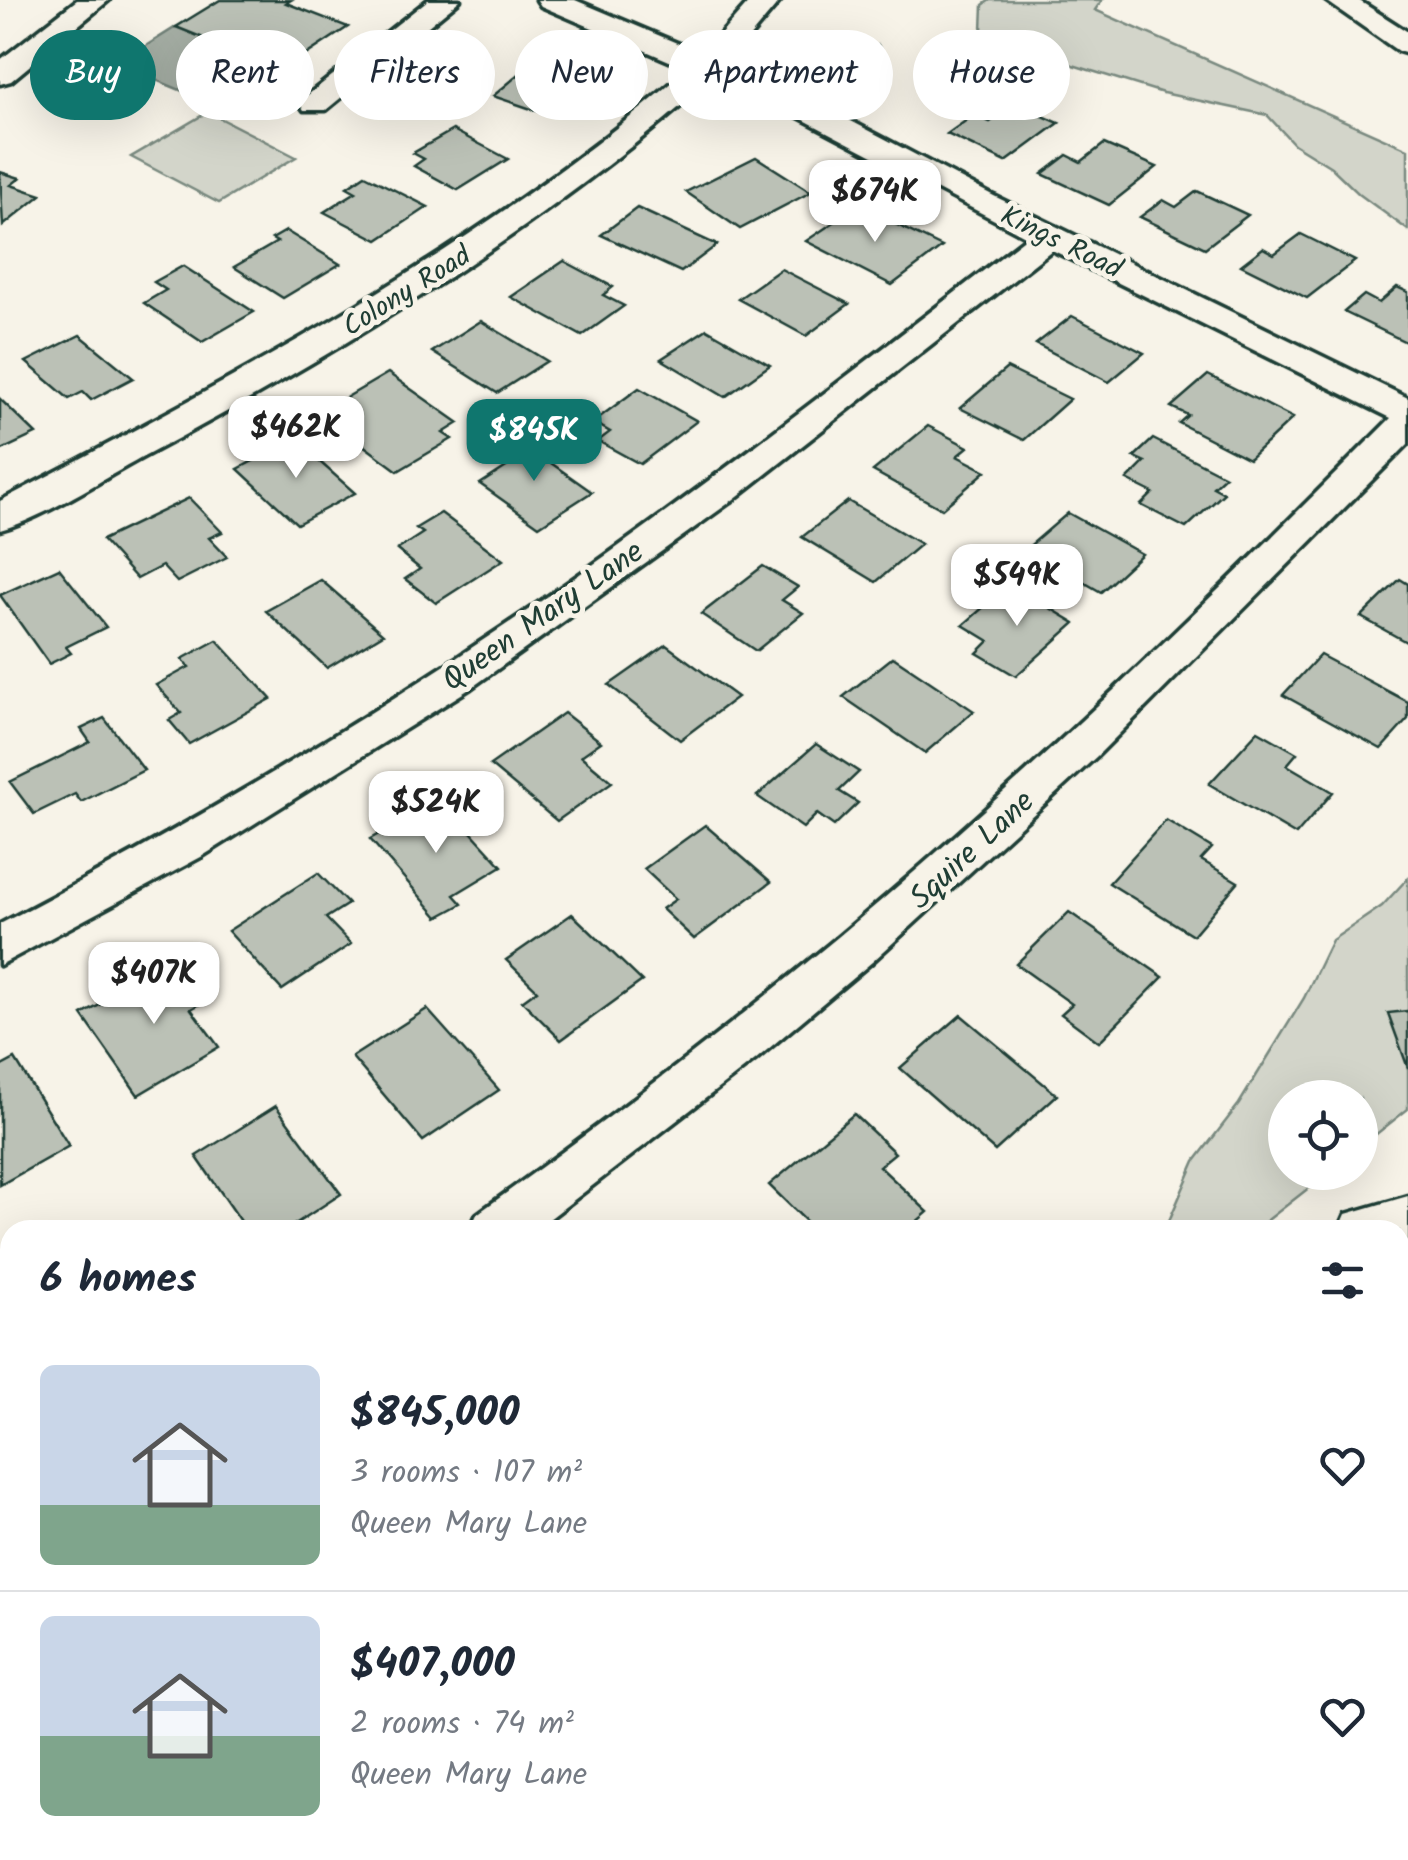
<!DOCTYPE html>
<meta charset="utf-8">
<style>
:root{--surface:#fff;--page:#f2f2f3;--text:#1f2937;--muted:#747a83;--line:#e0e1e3;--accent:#0f766e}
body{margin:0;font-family:Kalam,sans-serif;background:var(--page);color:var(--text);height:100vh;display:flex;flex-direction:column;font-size:38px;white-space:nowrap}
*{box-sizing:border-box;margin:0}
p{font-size:32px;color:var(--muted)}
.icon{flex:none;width:55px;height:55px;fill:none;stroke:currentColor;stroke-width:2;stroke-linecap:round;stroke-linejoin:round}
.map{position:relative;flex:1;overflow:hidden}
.details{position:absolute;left:0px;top:1220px;width:1410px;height:640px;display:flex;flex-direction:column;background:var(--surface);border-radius:30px 30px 0 0;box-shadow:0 10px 40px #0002}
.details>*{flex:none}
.guide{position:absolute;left:30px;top:30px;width:1350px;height:90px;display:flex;gap:20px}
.tools{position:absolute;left:1268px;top:1080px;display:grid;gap:20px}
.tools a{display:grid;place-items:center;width:110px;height:110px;border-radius:50%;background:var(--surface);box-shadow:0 10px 40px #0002;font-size:50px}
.price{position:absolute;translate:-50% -85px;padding:0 22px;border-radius:20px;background:#fff;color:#222;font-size:32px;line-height:65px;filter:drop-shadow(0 2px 5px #0008)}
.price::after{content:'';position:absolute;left:50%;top:60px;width:30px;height:22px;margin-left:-15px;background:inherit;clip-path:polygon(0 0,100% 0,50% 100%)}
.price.selected{background:var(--accent);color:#fff}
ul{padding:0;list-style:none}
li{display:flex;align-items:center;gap:30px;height:250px;padding:0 40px}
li+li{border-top:2px solid var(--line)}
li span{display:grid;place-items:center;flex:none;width:280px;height:200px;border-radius:15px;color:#555}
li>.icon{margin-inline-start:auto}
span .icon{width:120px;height:120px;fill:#fffc;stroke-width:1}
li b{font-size:42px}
h2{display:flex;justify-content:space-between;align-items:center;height:120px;padding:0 40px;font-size:42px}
.pill{padding:0 35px;border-radius:45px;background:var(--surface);box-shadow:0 10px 40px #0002;font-size:35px;line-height:90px}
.pill.selected{background:var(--accent);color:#fff}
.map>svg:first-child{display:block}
</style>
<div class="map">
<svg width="1408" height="1860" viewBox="0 0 1408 1860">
<rect width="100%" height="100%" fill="#f7f3e8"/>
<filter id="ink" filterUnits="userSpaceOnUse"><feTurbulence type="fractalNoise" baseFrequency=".01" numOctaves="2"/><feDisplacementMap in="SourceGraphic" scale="20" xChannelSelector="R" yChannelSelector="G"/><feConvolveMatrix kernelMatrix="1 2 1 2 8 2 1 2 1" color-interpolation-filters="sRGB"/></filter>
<g filter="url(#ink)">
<g fill="#d3d5ca" stroke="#79897f" stroke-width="2.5">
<polygon points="990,0 1102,0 1095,10 1408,149 1408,230 1359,194 1331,167 1294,144 1267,115 1163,93 1018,48 982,30 983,5"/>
<polygon points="208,112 296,157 219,203 131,157"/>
<polygon points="1408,878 1408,1109 1360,1147 1360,1098 1285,1098 1285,1172 1328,1173 1255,1230 1165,1230 1195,1161 1239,1104 1304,998 1332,940 1382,906"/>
<polygon points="1408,1394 1408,1860 981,1860 977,1850 1400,1850 1400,1395"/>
</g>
<polygon fill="#a4ada3" stroke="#6f8077" stroke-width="2.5" points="176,27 261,61 202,99 117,64"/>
<g fill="#bbc1b6" stroke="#1f3d34" stroke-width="2.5">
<polygon points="220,0 291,0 286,3 348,27 283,70 176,27"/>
<polygon points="850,41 853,48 878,45 887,64 805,73 794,46"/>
<polygon points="542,55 603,75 573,101 561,97 543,113 493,96"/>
<polygon points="414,76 462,93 430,119 381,102"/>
<polygon points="1016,104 1059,123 1006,162 947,134 974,115 990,122"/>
<polygon points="453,130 508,159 458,190 414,166 424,159 413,153"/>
<polygon points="1104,144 1157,167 1109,205 1042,174 1067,155 1081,162"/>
<polygon points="756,157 811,192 740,229 686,192"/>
<polygon points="0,172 20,178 11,185 41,195 3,226"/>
<polygon points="365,175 428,207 378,240 324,212 356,192 347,187"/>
<polygon points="1197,191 1248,215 1205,248 1140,217 1163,200 1176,207"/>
<polygon points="858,206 942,247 892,285 806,241"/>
<polygon points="637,208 717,245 681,272 601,235"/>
<polygon points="286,231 340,264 283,298 234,267 277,242 272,239"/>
<polygon points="1301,234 1355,261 1307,298 1241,265 1263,248 1274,254"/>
<polygon points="564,261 613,287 603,295 624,306 582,336 511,297"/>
<polygon points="183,266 254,312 202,342 144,303 166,290 154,282"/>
<polygon points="781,269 849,304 806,336 738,299"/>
<polygon points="1397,287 1408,292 1408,343 1344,312 1364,295 1379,303"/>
<polygon points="1072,316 1144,353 1109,382 1036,344"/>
<polygon points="481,321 547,361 497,393 432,352"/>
<polygon points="707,329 770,365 725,397 661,359"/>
<polygon points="80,335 133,378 91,400 83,392 69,399 26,362"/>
<polygon points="1007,368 1070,399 1024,440 960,408"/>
<polygon points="388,373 459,423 443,433 452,439 398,471 320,413"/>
<polygon points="1208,375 1293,418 1249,459 1179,423 1188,415 1171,407"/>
<polygon points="639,388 697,421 640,464 598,441 610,432 593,422"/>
<polygon points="0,399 36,434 0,451"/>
<polygon points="928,426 968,447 957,456 986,471 942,509 873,471"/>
<polygon points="294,439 355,493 297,524 238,469"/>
<polygon points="517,439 592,492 539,526 480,484 511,464 495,453"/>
<polygon points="1153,439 1225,476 1213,487 1224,493 1186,528 1141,505 1153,493 1127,480 1145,462 1134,457"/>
<polygon points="189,498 222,532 209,538 227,557 177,582 162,566 137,579 102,540"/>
<polygon points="848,501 921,544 876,582 802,537"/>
<polygon points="441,513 503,560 436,603 405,579 420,569 397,550 423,533 416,528"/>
<polygon points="1068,513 1142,554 1101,592 1026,549"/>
<polygon points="763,566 798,587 782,600 803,613 756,651 701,614"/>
<polygon points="59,568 106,627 66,647 71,653 49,664 0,595"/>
<polygon points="1400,579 1408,584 1408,643 1361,617"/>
<polygon points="321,580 383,634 327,668 266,611"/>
<polygon points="1010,584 1075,623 1016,676 977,653 989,641 963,625"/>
<polygon points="217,640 271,699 189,744 169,720 181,713 156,685 189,667 182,659"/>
<polygon points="666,645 737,697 680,740 609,685"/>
<polygon points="1320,655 1408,702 1408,719 1381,749 1283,695"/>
<polygon points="893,657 974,711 925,753 843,697"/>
<polygon points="564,713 601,742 581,756 612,782 557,821 490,765"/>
<polygon points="104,718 144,770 81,802 75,794 34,814 10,782 90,742 81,729"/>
<polygon points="1258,731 1297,753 1287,765 1333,792 1296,835 1209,784"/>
<polygon points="816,744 859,772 839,791 858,803 834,826 817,814 803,828 757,796"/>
<polygon points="441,799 502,866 454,895 462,904 438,917 370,839"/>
<polygon points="1166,820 1212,848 1201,860 1238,882 1193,935 1109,883"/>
<polygon points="705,825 771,882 694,939 662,909 676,899 644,869"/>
<polygon points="318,873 348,904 326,918 351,944 282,990 228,931"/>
<polygon points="1069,912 1163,977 1099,1042 1061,1014 1072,1004 1016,964"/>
<polygon points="572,914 642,981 561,1040 522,1001 537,990 506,960"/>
<polygon points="180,960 209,999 191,1009 219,1047 138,1095 82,1015"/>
<polygon points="427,1009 499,1090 423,1141 352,1057"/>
<polygon points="1408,1011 1408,1068 1388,1013"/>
<polygon points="961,1015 1057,1095 995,1151 900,1068"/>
<polygon points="15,1059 69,1146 0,1185 0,1067"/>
<polygon points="276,1106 341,1194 286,1230 247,1230 196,1156"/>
<polygon points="854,1114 895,1153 879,1166 928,1212 907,1230 815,1230 769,1185"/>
<polygon points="10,1721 10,1850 65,1850 48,1860 0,1860 0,1727"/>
</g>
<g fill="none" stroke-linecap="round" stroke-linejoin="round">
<defs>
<g id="minor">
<polygon points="77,0 109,0 11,81 0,84 0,60"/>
<polygon points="428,0 460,0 326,110 304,110 300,104 304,98"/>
<path d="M537 0H575L703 54 751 0H781L727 64 811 100 994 196 1408 398V444L1097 756 872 962 755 1060 535 1230H470L477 1214C601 1125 721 1034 838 937 1032 775 1213 597 1391 418L1052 250 729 503 471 688 201 857 0 965V924C183 829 361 724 531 608 701 491 864 363 1027 237L789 112 712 79C545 226 345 350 149 454 103 478 49 516 0 530V501C239 376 483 247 688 69L541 6Z"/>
<polygon points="1325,0 1358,0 1408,32 1408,54 1398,51"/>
<polygon points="1408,1196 1408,1242 1400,1244 1400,1230 1339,1230 1346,1214"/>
<polygon points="10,1523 10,1582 0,1586 0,1527"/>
<polygon points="612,1850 683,1850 678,1860 608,1860"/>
</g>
</defs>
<use href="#minor" stroke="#1f3d34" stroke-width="7"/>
<use href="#minor" fill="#f7f3e8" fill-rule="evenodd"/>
</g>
</g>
<g text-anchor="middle" stroke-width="10" stroke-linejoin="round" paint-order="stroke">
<g font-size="28" fill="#1f3d34" stroke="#f7f3e8">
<text transform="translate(1062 241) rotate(26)" y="10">Kings Road</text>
<text transform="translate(406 290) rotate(-32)" y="10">Colony Road</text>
</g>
<g font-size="32" fill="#1f3d34" stroke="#f7f3e8">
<text transform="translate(542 615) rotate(-35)" y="11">Queen Mary Lane</text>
<text transform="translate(971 849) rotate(-43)" y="11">Squire Lane</text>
</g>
</g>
</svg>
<div class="tools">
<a><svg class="icon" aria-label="locate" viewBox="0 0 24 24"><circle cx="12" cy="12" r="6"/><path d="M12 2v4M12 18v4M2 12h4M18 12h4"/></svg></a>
</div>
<b class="price" style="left:875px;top:245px">$674K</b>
<b class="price" style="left:296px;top:481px">$462K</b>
<b class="price selected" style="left:534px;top:484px">$845K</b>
<b class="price" style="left:1017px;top:629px">$549K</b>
<b class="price" style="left:436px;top:856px">$524K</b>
<b class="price" style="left:154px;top:1027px">$407K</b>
<div class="guide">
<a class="pill selected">Buy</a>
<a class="pill">Rent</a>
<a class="pill">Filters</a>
<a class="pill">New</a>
<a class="pill">Apartment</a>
<a class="pill">House</a>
</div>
<section class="details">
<h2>6 homes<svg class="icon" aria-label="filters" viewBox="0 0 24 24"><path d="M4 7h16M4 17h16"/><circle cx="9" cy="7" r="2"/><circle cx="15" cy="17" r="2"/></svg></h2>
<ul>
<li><span style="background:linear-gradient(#c9d6e8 70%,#7fa58c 0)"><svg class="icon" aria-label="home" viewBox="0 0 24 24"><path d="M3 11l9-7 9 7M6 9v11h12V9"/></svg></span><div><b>$845,000</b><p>3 rooms · 107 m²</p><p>Queen Mary Lane</p></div><svg class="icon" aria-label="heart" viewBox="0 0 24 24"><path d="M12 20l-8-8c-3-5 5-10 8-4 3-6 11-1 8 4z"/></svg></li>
<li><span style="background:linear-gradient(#c9d6e8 60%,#7fa58c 0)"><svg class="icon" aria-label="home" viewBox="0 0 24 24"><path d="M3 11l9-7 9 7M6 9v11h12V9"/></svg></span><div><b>$407,000</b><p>2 rooms · 74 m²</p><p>Queen Mary Lane</p></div><svg class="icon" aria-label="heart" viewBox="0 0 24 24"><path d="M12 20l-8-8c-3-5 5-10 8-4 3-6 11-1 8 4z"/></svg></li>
</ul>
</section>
</div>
